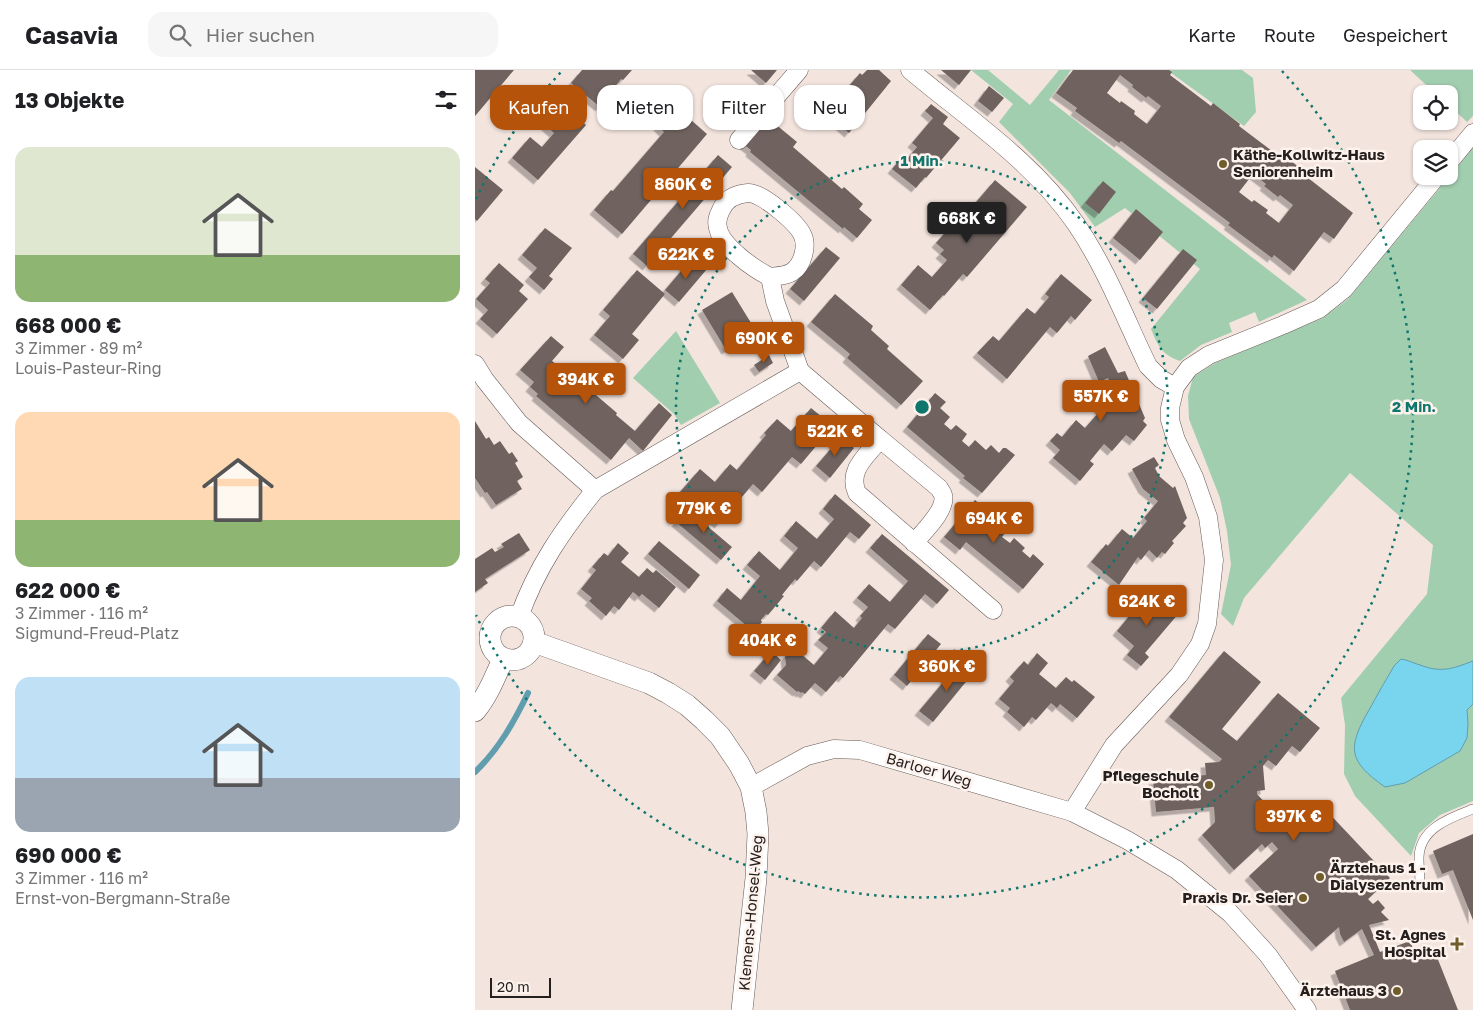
<!DOCTYPE html>
<html lang="de">
<meta charset="utf-8">
<style>
:root{--surface:#fff;--page:#f6f6f6;--text:#202124;--muted:#757577;--line:#e0e0e0;--accent:#b45309}
body{margin:0;font-family:"Golos Text",sans-serif;background:var(--page);color:var(--text);height:100vh;display:flex;flex-direction:column;font-size:19px;white-space:nowrap}
*{box-sizing:border-box;margin:0}
p{font-size:16px;color:var(--muted)}
.icon{flex:none;width:28px;height:28px;fill:none;stroke:currentColor;stroke-width:2;stroke-linecap:round;stroke-linejoin:round}
.map{position:relative;flex:1;overflow:hidden}
.side{display:flex;flex-direction:column;background:var(--surface);width:475px}
.side>*{flex:none}
.guide{position:absolute;left:15px;top:15px;width:475px;height:45px;display:flex;gap:10px}
.fabs{position:absolute;left:938px;top:15px;display:grid;gap:10px}
.fabs a{display:grid;place-items:center;width:45px;height:45px;border-radius:10px;background:var(--surface);box-shadow:0 1px 4px #0004;font-size:25px}
.scale{position:absolute;left:15px;bottom:12px;width:61px;box-sizing:border-box;padding-left:5px;border:2px solid #25201e;border-top:0;font-size:14px;line-height:18px;white-space:nowrap;color:#25201e;-webkit-text-stroke:4px #fef2ed;paint-order:stroke}
.price{position:absolute;translate:-50% -42px;padding:0 11px;border-radius:5px;background:var(--accent);color:#fff;font-size:16px;line-height:32px;filter:drop-shadow(0 1px 2px #0008)}
.price::after{content:'';position:absolute;left:50%;top:30px;width:15px;height:11px;margin-left:-8px;background:inherit;clip-path:polygon(0 0,100% 0,50% 100%)}
.price.on{background:#222;color:#fff}
ul{padding:0;list-style:none}
li{display:grid;align-content:center;gap:10px;height:265px;padding:0 15px}
li span{display:grid;place-items:center;height:155px;border-radius:15px;color:#555}
li>.icon{margin-inline-start:auto}
span .icon{width:90px;height:90px;fill:#fffc;stroke-width:1}
li b{font-size:21px}
h2{display:flex;justify-content:space-between;align-items:center;height:60px;padding:0 15px;font-size:21px}
.chip{padding:0 18px;border-radius:15px;background:var(--surface);box-shadow:0 1px 4px #0004;font-size:18px;line-height:45px}
.chip.on{background:var(--accent);color:#fff}
header{display:flex;align-items:center;gap:30px;box-sizing:border-box;height:70px;padding:0 25px;background:var(--surface);border-bottom:1px solid var(--line)}
header strong{font-size:24px}
nav{display:flex;gap:28px;margin-inline-start:auto;font-size:18px}
.search{width:350px;height:45px;background:var(--page);display:flex;align-items:center;gap:12px;box-sizing:border-box;padding:0 18px;border-radius:15px;color:var(--muted);font-size:19px}
main{display:flex;flex:1;min-height:0}
.map>svg:first-child{display:block}
</style>
<header>
<strong>Casavia</strong>
<div class="search"><svg class="icon" aria-label="search" viewBox="0 0 24 24"><circle cx="10" cy="10" r="6"/><path d="M15 15l6 6"/></svg>Hier suchen</div>
<nav><a>Karte</a><a>Route</a><a>Gespeichert</a></nav>
</header>
<main>
<section class="side">
<h2>13 Objekte<svg class="icon" aria-label="filters" viewBox="0 0 24 24"><path d="M4 7h16M4 17h16"/><circle cx="9" cy="7" r="2"/><circle cx="15" cy="17" r="2"/></svg></h2>
<ul>
<li><span style="background:linear-gradient(#dfe7d0 70%,#8fb573 0)"><svg class="icon" aria-label="home" viewBox="0 0 24 24"><path d="M3 11l9-7 9 7M6 9v11h12V9"/></svg></span><div><b>668 000 €</b><p>3 Zimmer · 89 m²</p><p>Louis-Pasteur-Ring</p></div></li>
<li><span style="background:linear-gradient(#ffd9b3 70%,#8fb573 0)"><svg class="icon" aria-label="home" viewBox="0 0 24 24"><path d="M3 11l9-7 9 7M6 9v11h12V9"/></svg></span><div><b>622 000 €</b><p>3 Zimmer · 116 m²</p><p>Sigmund-Freud-Platz</p></div></li>
<li><span style="background:linear-gradient(#bfe0f5 65%,#9aa5b1 0)"><svg class="icon" aria-label="home" viewBox="0 0 24 24"><path d="M3 11l9-7 9 7M6 9v11h12V9"/></svg></span><div><b>690 000 €</b><p>3 Zimmer · 116 m²</p><p>Ernst-von-Bergmann-Straße</p></div></li>
</ul>
</section>
<div class="map">
<svg width="998" height="940" viewBox="0 0 998 940">
<defs>
<filter id="shadow"><feDropShadow dx="-4.5" dy="4.5" stdDeviation="0" flood-color="#0004"/></filter>
</defs>
<rect width="100%" height="100%" fill="#f3e4de"/>
<g fill="#a2ceb0">
<path d="M496 0H513L555 35 584 0H596L574 30 832 230 784 252 780 242 754 253 757 262 726 275 705 291C687 285 683 276 676 259L725 199 650 138 620 157 595 123 524 52 538 34Z"/>
<polygon points="692,0 767,0 778,8 781,42 769,56"/>
<polygon points="935,0 998,0 998,46 992,52 974,35 974,24 961,24"/>
<polygon points="998,78 998,731 965,745 944,763 936,786 880,726 869,704 870,655 866,628 952,524 958,475 875,403 769,528 758,556 746,544 756,495 752,461 745,428 714,349 713,326 718,307 740,293 848,248 873,229"/>
<polygon points="201,261 245,333 206,355 199,344 158,308"/>
</g>
<path fill="#79d4ed" stroke="#609eaf" d="M926 589C933 590 938 593 945 595 966 603 977 599 998 591V634L992 640 993 653 992 668 985 681 930 713 910 717C873 691 872 678 894 640 902 625 911 610 919 596Z"/>
<g fill="none" stroke-linecap="round" stroke-linejoin="round">
<path stroke="#609eaf" stroke-width="6" d="M0 702C24 679 39 652 53 623"/>
</g>
<g fill="#70635e" fill-rule="evenodd" filter="url(#shadow)">
<polygon points="0,0 39,0 0,46"/>
<polygon points="107,0 157,0 148,10 146,9 125,37 96,13"/>
<polygon points="276,0 302,0 291,13"/>
<polygon points="392,0 404,0 416,11 374,63 345,38 356,24 362,30 385,3 387,5"/>
<polygon points="466,0 496,0 484,15"/>
<path d="M598 0H694L697 2 695 5 736 36 738 33 765 54 764 56 805 87 807 84 829 101 828 104 878 143 859 169 849 162 819 201 799 185 797 188 753 155 755 153 646 71 644 73 600 41 602 38 581 23ZM645 5 658 15 657 17 671 28 673 26 686 36 672 54 659 44 660 41 646 31 645 33 632 23ZM778 104 791 114 789 116 803 127 805 125 818 135 804 153 791 143 793 140 779 130 777 132 764 122Z"/>
<polygon points="514,16 529,28 517,42 503,31"/>
<polygon points="87,34 111,55 63,110 37,88 55,67 67,77 79,63 70,55"/>
<polygon points="456,34 473,47 468,54 485,68 451,108 450,107 441,118 417,99 428,86 432,89 442,77 437,73 458,48 450,41"/>
<polygon points="200,36 232,64 147,164 119,140 136,120 138,121 189,62 183,56"/>
<polygon points="289,48 297,55 299,53 322,72 318,77 367,119 369,117 388,134 384,139 397,150 382,168 369,157 368,159 298,101 275,82 276,80 268,74"/>
<polygon points="243,85 257,97 172,196 158,184"/>
<polygon points="0,97 28,120 2,151 0,149"/>
<polygon points="520,110 552,137 492,207 488,204 469,226 468,225 455,240 426,215 443,195 457,207 472,190 465,184 469,180 461,173 475,157 483,164 495,149 490,145"/>
<polygon points="628,111 641,122 624,144 610,133"/>
<polygon points="661,139 688,162 665,190 638,168"/>
<polygon points="70,158 97,178 74,206 78,209 69,220 54,207 62,198 47,185"/>
<polygon points="351,177 365,188 329,231 315,219"/>
<polygon points="708,179 722,190 682,239 668,228"/>
<polygon points="218,187 232,199 204,232 190,220"/>
<polygon points="24,193 49,215 44,221 53,229 22,264 5,249 13,240 1,229 15,213 10,209"/>
<polygon points="162,200 190,224 157,264 164,270 148,289 119,265 135,246 128,240"/>
<polygon points="586,204 617,230 600,250 596,246 582,263 575,257 532,309 502,283 518,266 524,271 552,238 560,244 574,227 570,224"/>
<polygon points="257,222 281,261 251,280 227,240"/>
<polygon points="360,224 398,256 396,260 414,276 412,279 448,311 426,335 372,288 375,284 336,252"/>
<polygon points="76,266 89,277 77,291 86,298 87,296 142,343 141,345 160,361 184,333 197,345 168,381 154,368 136,390 61,326 63,324 55,317 59,312 45,300"/>
<polygon points="630,277 643,303 650,301 670,348 668,351 672,355 659,371 651,365 637,381 629,374 615,391 619,394 605,411 578,388 585,380 575,371 582,363 587,367 601,350 610,358 624,342 628,345 641,329 633,308 624,312 613,286"/>
<polygon points="294,285 298,293 284,302 279,295"/>
<polygon points="460,323 471,332 465,338 475,347 469,354 476,360 481,355 492,364 487,371 494,377 500,370 511,380 516,375 524,383 528,378 531,378 540,385 507,423 488,408 490,406 432,357"/>
<polygon points="336,338 358,356 326,394 317,387 287,422 278,414 244,454 205,422 225,399 240,412 255,394 262,400 291,365 289,363 302,349 316,361"/>
<polygon points="0,351 11,369 14,367 19,375 25,371 34,384 37,382 43,391 40,393 48,407 42,411 47,419 21,435 12,422 10,423 0,408"/>
<polygon points="366,367 379,378 355,408 341,396"/>
<polygon points="679,387 684,395 680,398 684,406 698,418 700,416 712,448 708,453 711,456 697,471 699,473 690,484 687,482 682,488 674,480 666,490 663,487 644,515 616,492 631,474 633,476 647,459 658,468 672,451 669,448 683,431 668,419 657,399"/>
<polygon points="360,424 396,455 384,469 375,462 346,497 339,491 322,511 320,509 307,525 309,526 293,545 291,544 286,550 287,552 279,562 242,531 252,518 266,530 285,506 272,495 284,481 305,500 323,478 309,466 321,451 342,469 359,449 348,439"/>
<polygon points="500,430 515,443 518,440 526,447 521,453 531,462 527,467 535,473 539,468 550,478 547,481 555,488 558,484 569,494 548,519 491,472 485,480 469,467"/>
<polygon points="212,439 257,477 246,490 201,452"/>
<polygon points="44,463 55,480 10,509 13,513 0,522 0,489 17,478 20,482 29,477 26,474"/>
<polygon points="407,464 474,520 462,534 450,524 420,559 413,554 368,608 365,606 351,622 340,613 330,624 327,622 326,623 323,621 322,622 302,605 311,595 310,587 318,577 339,595 353,578 343,570 351,562 346,558 360,541 379,558 387,548 385,546 393,537 382,528 394,514 415,532 433,511 395,478"/>
<polygon points="184,471 225,505 214,519 173,484"/>
<polygon points="143,473 154,483 146,492 164,507 172,498 178,503 181,500 201,517 184,538 167,524 164,527 158,522 144,540 139,536 131,546 114,531 117,528 106,519 121,500 117,497 129,483 133,486"/>
<polygon points="680,524 704,543 670,583 674,587 666,596 652,585 659,576 642,561 660,539 664,543"/>
<polygon points="453,564 466,574 432,616 419,605"/>
<polygon points="296,581 306,590 290,610 279,601"/>
<polygon points="749,581 786,612 747,659 762,671 803,623 845,658 825,682 817,676 801,696 793,690 788,696 790,720 782,721 782,724 819,764 848,737 915,808 893,829 898,834 903,830 910,838 906,842 914,850 894,855 905,882 935,871 942,889 960,882 983,940 875,940 860,901 899,885 887,859 869,872 865,864 864,857 841,877 774,806 803,779 797,772 790,778 787,774 759,800 727,765 740,752 739,737 681,742 678,710 731,705 730,693 744,692 747,689 694,647"/>
<polygon points="562,583 573,593 564,604 581,618 591,607 597,612 599,610 620,627 602,648 585,634 582,638 576,633 561,650 557,647 549,657 532,642 535,638 524,629 539,611 535,607 549,591 553,595"/>
<polygon points="486,591 499,602 458,652 444,641"/>
<polygon points="998,764 998,850 978,800 967,804 958,781"/>
</g>
<g fill="none" stroke-linecap="round" stroke-linejoin="round">
<defs>
<path id="service" d="M945 815C945 806 944 796 944 787 945 758 975 748 998 739"/>
<g id="minor">
<path d="M435 0C492 48 558 91 601 154 631 198 650 248 673 296L686 309 700 317"/>
<polyline points="264,70 324,0"/>
<polyline points="974,92 998,63"/>
<path d="M295 207C302 206 311 206 317 202 328 195 333 175 327 164 321 152 286 122 273 123 261 124 251 128 246 140 243 146 241 151 243 158 246 176 279 199 295 207L300 231 325 301"/>
<polyline points="0,294 10,310 44,353 120,420"/>
<path d="M405 369 464 418C465 420 467 422 468 425 472 440 448 462 439 473"/>
<path d="M44 547C62 497 87 461 120 420L325 301 405 369C392 386 372 400 382 423L518 540"/>
<polyline points="276,717 332,686 359,679 385,680 597,742 652,770 702,800 755,843 793,885 832,940"/>
<polyline points="597,742 639,675 704,605 725,574 732,554 739,490 733,447 719,407 701,370 695,350 695,338 700,317 714,298 734,285 808,255 844,239 869,219 962,106"/>
</g>
<g id="tertiary">
<circle cx="37" cy="568" r="22"/>
<polyline points="59,572 174,613 193,623 212,635 229,650 245,666 264,694 276,717 281,742 283,764 281,808 267,940"/>
<path d="M0 641C13 625 20 607 28 589"/>
</g>
</defs>
<use href="#service" stroke="#675a55" stroke-width="10"/>
<use href="#minor" stroke="#675a55" stroke-width="19"/>
<use href="#tertiary" stroke="#675a55" stroke-width="22"/>
<use href="#service" stroke="#fff" stroke-width="9"/>
<use href="#minor" stroke="#fff" stroke-width="18"/>
<use href="#tertiary" stroke="#fff" stroke-width="21"/>
</g>
<g fill="none" stroke="#0f766e" stroke-width="2.5" stroke-dasharray="2.5 5">
<circle cx="447" cy="337" r="246"/>
<path d="M1 129A492 492 0 0 1 87 1M807 1A492 492 0 1 1 1 545"/>
</g>
<g fill="#6f5d2b" stroke="#fef2ed" stroke-width="2">
<circle cx="748" cy="94" r="5"/>
<circle cx="734" cy="715" r="5"/>
<circle cx="845" cy="807" r="5"/>
<circle cx="828" cy="828" r="5"/>
<path d="M979.5 866.5h5v5h5v5h-5v5h-5v-5h-5v-5h5z"/>
<circle cx="922" cy="921" r="5"/>
</g>
<g text-anchor="middle" stroke-width="5" stroke-linejoin="round" paint-order="stroke">
<g font-size="15" font-weight="bold" fill="#25201e" stroke="#fef2ed" text-anchor="end">
<text x="758" y="90" text-anchor="start">Käthe-Kollwitz-Haus<tspan x="758" dy="17">Seniorenheim</tspan></text>
<text x="724" y="711">Pflegeschule<tspan x="724" dy="17">Bocholt</tspan></text>
<text x="855" y="803" text-anchor="start">Ärztehaus 1 -<tspan x="855" dy="17">Dialysezentrum</tspan></text>
<text x="818" y="833">Praxis Dr. Seier</text>
<text x="971" y="870">St. Agnes<tspan x="971" dy="17">Hospital</tspan></text>
<text x="912" y="926">Ärztehaus 3</text>
</g>
<g font-size="15" fill="#25201e" stroke="#fef2ed">
<text transform="translate(454 700) rotate(16)" y="5">Barloer Weg</text>
<text transform="translate(276 843) rotate(-85)" y="5">Klemens-Honsel-Weg</text>
</g>
</g>
<circle cx="447" cy="337" r="8" fill="#0f766e" stroke="#fef2ed" stroke-width="2.5"/>
<g font-size="15" text-anchor="middle" font-weight="bold" fill="#0f766e" stroke="#fef2ed" stroke-width="5" stroke-linejoin="round" paint-order="stroke">
<text x="447" y="96">1 Min.</text>
<text x="939" y="342">2 Min.</text>
</g>
</svg>
<div class="fabs">
<a><svg class="icon" aria-label="locate" viewBox="0 0 24 24"><circle cx="12" cy="12" r="6"/><path d="M12 2v4M12 18v4M2 12h4M18 12h4"/></svg></a>
<a><svg class="icon" aria-label="layers" viewBox="0 0 24 24"><path d="M12 4l9 5-9 5-9-5zM3 14l9 5 9-5"/></svg></a>
</div>
<div class="scale">20 m</div>
<b class="price" style="left:208px;top:140px">860K €</b>
<b class="price on" style="left:492px;top:174px">668K €</b>
<b class="price" style="left:211px;top:210px">622K €</b>
<b class="price" style="left:289px;top:294px">690K €</b>
<b class="price" style="left:111px;top:335px">394K €</b>
<b class="price" style="left:626px;top:352px">557K €</b>
<b class="price" style="left:360px;top:387px">522K €</b>
<b class="price" style="left:229px;top:464px">779K €</b>
<b class="price" style="left:519px;top:474px">694K €</b>
<b class="price" style="left:672px;top:557px">624K €</b>
<b class="price" style="left:293px;top:596px">404K €</b>
<b class="price" style="left:472px;top:622px">360K €</b>
<b class="price" style="left:819px;top:772px">397K €</b>
<div class="guide">
<a class="chip on">Kaufen</a>
<a class="chip">Mieten</a>
<a class="chip">Filter</a>
<a class="chip">Neu</a>
</div>
</div>
</main>
